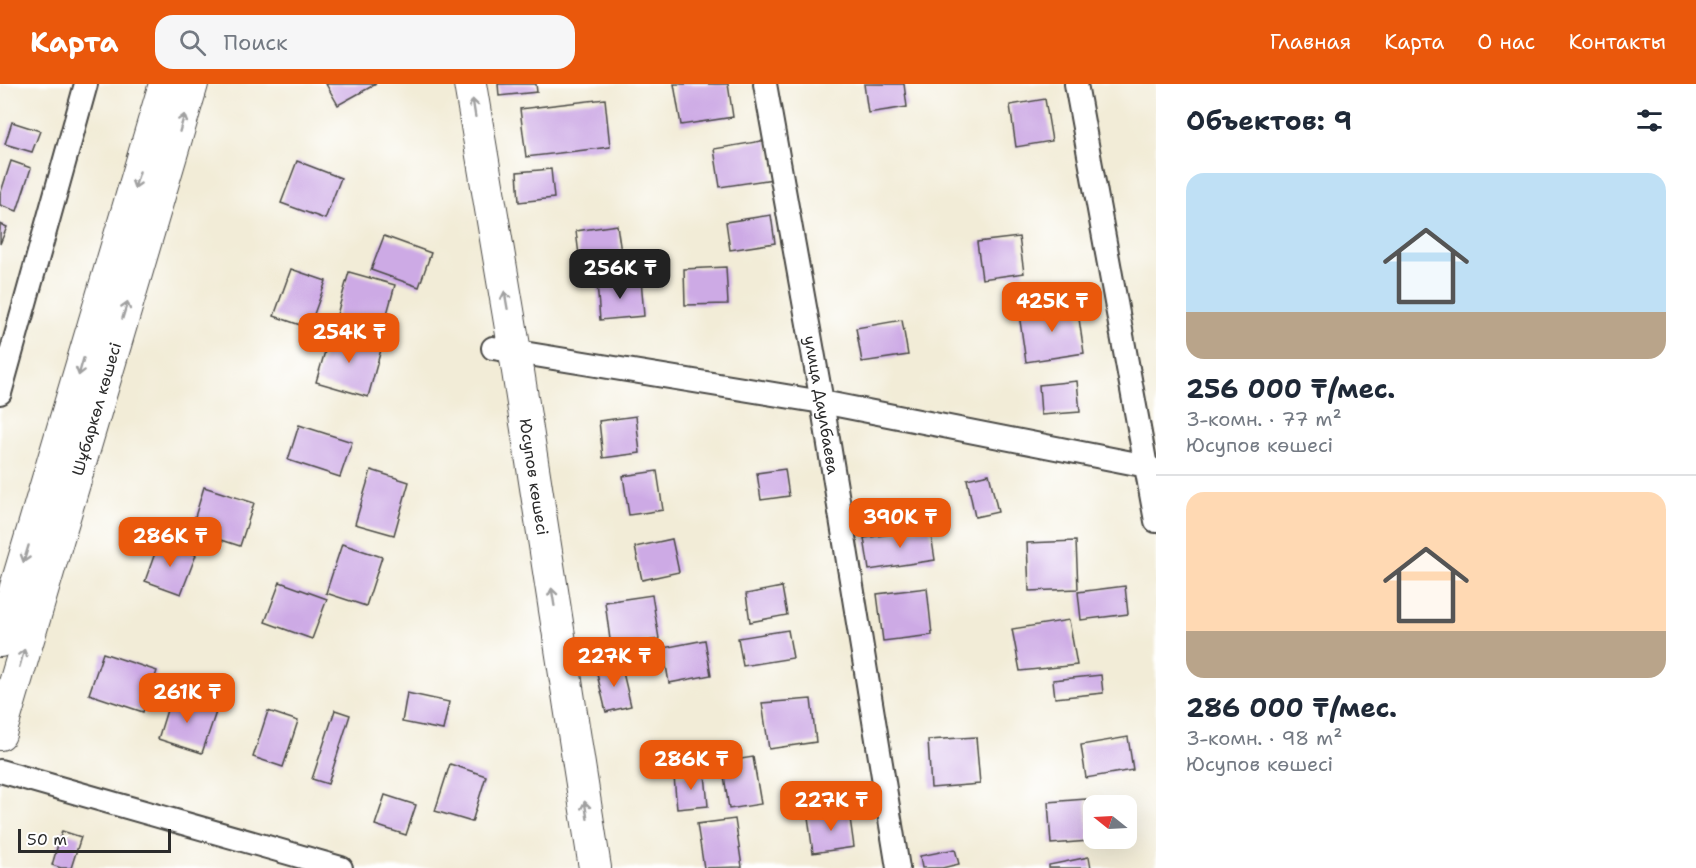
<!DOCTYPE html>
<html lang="ru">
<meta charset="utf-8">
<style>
:root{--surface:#fff;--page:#f6f6f7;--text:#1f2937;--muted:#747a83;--line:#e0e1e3;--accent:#ea580c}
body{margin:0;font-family:"Shantell Sans",sans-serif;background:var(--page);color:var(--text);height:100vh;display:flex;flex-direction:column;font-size:22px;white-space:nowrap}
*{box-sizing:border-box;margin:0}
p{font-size:20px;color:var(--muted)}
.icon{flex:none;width:33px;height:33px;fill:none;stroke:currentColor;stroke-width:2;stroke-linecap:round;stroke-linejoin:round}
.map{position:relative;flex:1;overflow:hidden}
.drawer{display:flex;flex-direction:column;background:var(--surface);width:540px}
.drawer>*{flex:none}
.needle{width:39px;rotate:288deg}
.tools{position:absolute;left:1083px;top:711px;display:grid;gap:12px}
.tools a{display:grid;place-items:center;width:54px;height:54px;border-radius:12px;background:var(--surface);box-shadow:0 6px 24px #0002;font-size:30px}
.scale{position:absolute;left:18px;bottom:15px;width:153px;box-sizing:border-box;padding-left:6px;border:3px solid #2b2b2b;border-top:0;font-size:16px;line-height:21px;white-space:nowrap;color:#2b2b2b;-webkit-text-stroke:4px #fff;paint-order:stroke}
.price{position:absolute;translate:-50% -51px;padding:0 14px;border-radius:12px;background:var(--accent);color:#fff;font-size:20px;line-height:39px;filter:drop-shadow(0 2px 3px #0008)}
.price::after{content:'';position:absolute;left:50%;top:36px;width:18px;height:14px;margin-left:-9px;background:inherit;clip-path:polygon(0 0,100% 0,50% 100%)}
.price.current{background:#222;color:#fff}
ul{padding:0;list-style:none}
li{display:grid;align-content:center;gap:12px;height:318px;padding:0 30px}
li+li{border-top:2px solid var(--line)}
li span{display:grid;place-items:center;height:186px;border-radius:18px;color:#555}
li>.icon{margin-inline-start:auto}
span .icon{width:108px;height:108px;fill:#fffc;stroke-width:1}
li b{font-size:26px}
h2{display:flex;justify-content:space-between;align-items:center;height:72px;padding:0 30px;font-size:26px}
header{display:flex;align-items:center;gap:36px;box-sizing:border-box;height:84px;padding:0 30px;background:var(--accent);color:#fff}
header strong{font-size:28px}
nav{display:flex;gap:33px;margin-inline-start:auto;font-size:21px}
.search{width:420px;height:54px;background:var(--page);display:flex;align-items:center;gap:15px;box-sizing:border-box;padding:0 21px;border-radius:18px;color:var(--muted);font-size:22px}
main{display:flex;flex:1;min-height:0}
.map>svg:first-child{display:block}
</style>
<header>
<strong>Карта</strong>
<div class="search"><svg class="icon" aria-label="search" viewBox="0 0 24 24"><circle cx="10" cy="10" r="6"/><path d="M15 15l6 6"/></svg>Поиск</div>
<nav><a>Главная</a><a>Карта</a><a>О нас</a><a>Контакты</a></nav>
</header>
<main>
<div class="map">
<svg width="1156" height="784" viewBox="0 0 1156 784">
<rect width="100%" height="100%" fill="#fff"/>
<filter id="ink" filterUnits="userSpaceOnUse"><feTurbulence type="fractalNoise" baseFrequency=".0167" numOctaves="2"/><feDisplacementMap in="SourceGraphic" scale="12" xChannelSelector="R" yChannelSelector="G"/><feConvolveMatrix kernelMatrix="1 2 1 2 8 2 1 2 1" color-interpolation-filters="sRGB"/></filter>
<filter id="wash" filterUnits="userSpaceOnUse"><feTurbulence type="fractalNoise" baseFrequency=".008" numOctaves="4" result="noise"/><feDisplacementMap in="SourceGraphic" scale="24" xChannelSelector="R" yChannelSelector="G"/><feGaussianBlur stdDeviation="1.35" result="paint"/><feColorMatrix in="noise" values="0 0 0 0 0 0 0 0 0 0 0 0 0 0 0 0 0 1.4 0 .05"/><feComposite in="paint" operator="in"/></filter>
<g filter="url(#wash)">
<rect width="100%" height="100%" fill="#f2ecd7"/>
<g id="blocks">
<g fill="#cdaae5">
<polygon points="326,0 376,0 338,21"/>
<polygon points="498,0 536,0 537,8 499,12"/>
<polygon points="674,0 728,0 733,33 681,41"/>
<polygon points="864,0 904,0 907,23 868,29"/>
<polygon points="605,15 610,63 526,73 520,25"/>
<polygon points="1045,15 1052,57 1016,63 1010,21"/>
<polygon points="12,38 40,47 32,68 5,60"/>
<polygon points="767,56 773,95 720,103 714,65"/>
<polygon points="11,77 31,84 17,127 0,121 0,111"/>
<polygon points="297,77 341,94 325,135 281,119"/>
<polygon points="551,85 554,114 519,118 517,88"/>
<polygon points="771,131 775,159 730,166 726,138"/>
<polygon points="0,140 7,143 0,160"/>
<polygon points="617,141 623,182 581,187 576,147"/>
<polygon points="384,152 431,169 419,203 371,186"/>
<polygon points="1019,153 1024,189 982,195 977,158"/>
<polygon points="726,183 728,220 685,221 684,185"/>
<polygon points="291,185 326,197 309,244 274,232"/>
<polygon points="349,188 395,201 382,248 336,234"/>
<polygon points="641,195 644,232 600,236 597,199"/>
<polygon points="1077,221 1084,269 1026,278 1019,230"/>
<polygon points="902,236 908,271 862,278 856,244"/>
<polygon points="331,247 382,262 368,313 316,298"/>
<polygon points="1077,297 1080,328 1041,331 1039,301"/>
<polygon points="636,332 640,369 603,374 599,337"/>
<polygon points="299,341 352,358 340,393 288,376"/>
<polygon points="785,385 789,412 761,416 757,389"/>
<polygon points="371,386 409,398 394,451 355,440"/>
<polygon points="657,387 663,426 629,431 623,392"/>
<polygon points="989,390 998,428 975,433 967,395"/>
<polygon points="204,403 254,419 240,462 191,446"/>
<polygon points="930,444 935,476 869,486 864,454"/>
<polygon points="672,455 679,488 642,496 635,463"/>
<polygon points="1076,457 1078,505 1029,507 1027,459"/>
<polygon points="159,458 196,471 181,510 145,497"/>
<polygon points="342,460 382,473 366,522 326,509"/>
<polygon points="280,498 327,515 312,555 265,538"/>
<polygon points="1125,502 1128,530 1081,536 1078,508"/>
<polygon points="782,503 787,531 750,538 746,510"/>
<polygon points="927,504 932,551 883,557 877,510"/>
<polygon points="652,511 659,555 611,563 605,518"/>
<polygon points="1069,536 1077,581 1020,587 1012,545"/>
<polygon points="788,546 793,574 743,582 738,554"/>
<polygon points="705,556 711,591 669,599 663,564"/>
<polygon points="103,569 157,587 143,628 89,610"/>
<polygon points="621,580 631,622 606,628 596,586"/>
<polygon points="1101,591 1103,609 1055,614 1053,596"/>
<polygon points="407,609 449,618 443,646 402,638"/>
<polygon points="172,610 217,625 202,669 158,655"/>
<polygon points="811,615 816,658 769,665 762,619"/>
<polygon points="335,626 350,631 328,700 312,695"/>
<polygon points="268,627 298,637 283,683 253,673"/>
<polygon points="976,653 980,700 931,704 928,656"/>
<polygon points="1128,653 1133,686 1086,694 1081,661"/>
<polygon points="753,673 761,720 729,725 722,678"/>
<polygon points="450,680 486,692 472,738 435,727"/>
<polygon points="705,690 708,722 677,725 674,693"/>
<polygon points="385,711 416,721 406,751 375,741"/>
<polygon points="1086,715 1089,757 1051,760 1048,718"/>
<polygon points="849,727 854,763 813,769 808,733"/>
<polygon points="735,735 742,783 704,784 697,740"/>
<polygon points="62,747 81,753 71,784 61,784 52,781"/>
<polygon points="955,765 959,780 942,784 922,784 920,772"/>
<polygon points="1089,773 1091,784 1049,784 1049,781"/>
</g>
</g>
</g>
<g filter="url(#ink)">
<use href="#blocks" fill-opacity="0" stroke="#494845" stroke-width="1.5"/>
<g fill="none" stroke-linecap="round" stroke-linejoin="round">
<defs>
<g id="street">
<path id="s1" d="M765 0 822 318 898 784"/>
<polyline points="1076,0 1156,437"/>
<polyline points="493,264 822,318 1147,382 1156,387"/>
<polyline points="0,309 86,0"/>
<polyline points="0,687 341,784"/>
</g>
<g id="secondary">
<path id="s2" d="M470 0 515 268 595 784"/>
<polyline points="0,557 165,0"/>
<path id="s3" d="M0 650 192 0"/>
</g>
</defs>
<use href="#street" stroke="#494845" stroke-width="26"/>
<use href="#secondary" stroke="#494845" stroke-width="34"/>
<use href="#street" stroke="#fff" stroke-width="22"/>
<use href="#secondary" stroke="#fff" stroke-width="32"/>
</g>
<defs><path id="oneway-shaft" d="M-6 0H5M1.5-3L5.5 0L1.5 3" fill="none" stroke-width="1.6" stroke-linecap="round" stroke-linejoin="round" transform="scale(1.5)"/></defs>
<g stroke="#a0a0a0">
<use href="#oneway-shaft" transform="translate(474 24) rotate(-99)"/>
<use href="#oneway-shaft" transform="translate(182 39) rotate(-74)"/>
<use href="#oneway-shaft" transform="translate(137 96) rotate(107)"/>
<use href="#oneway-shaft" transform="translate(506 216) rotate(-100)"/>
<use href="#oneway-shaft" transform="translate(125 226) rotate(-73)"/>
<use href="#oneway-shaft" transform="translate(81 283) rotate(106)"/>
<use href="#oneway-shaft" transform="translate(26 470) rotate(107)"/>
<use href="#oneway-shaft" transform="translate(553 513) rotate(-99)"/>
<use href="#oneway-shaft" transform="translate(22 574) rotate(-74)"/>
<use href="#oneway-shaft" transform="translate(586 726) rotate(-99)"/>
</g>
</g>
<g text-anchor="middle" stroke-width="5" stroke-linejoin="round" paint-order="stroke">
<g font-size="16" fill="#2b2b2b" stroke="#fff">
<text dy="6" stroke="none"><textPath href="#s1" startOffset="326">улица Даулбаева</textPath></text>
<text dy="6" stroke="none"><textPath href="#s3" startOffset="339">Шұбаркөл көшесі</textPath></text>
<text dy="6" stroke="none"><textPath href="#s2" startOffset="398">Юсупов көшесі</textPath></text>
</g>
</g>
</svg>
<div class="tools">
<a><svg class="needle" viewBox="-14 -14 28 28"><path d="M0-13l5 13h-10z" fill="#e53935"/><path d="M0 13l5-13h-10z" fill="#747a83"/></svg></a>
</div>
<div class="scale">50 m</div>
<b class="price current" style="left:620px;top:216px">256K ₸</b>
<b class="price" style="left:1052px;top:249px">425K ₸</b>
<b class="price" style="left:349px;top:280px">254K ₸</b>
<b class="price" style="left:900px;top:465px">390K ₸</b>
<b class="price" style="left:170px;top:484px">286K ₸</b>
<b class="price" style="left:614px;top:604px">227K ₸</b>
<b class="price" style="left:187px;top:640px">261K ₸</b>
<b class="price" style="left:691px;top:707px">286K ₸</b>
<b class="price" style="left:831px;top:748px">227K ₸</b>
</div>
<section class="drawer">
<h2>Объектов: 9<svg class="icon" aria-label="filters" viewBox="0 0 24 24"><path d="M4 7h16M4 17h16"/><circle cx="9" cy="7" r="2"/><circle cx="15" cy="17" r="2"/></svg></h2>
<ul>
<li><span style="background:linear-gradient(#bfe0f5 75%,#b9a48a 0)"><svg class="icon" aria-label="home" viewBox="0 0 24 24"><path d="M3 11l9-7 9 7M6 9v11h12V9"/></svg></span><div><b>256 000 ₸/мес.</b><p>3-комн. · 77 m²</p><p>Юсупов көшесі</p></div></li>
<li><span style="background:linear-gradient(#ffd9b3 75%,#b9a48a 0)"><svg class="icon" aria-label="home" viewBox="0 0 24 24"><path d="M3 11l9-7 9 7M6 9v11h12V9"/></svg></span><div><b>286 000 ₸/мес.</b><p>3-комн. · 98 m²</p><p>Юсупов көшесі</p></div></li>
</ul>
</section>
</main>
